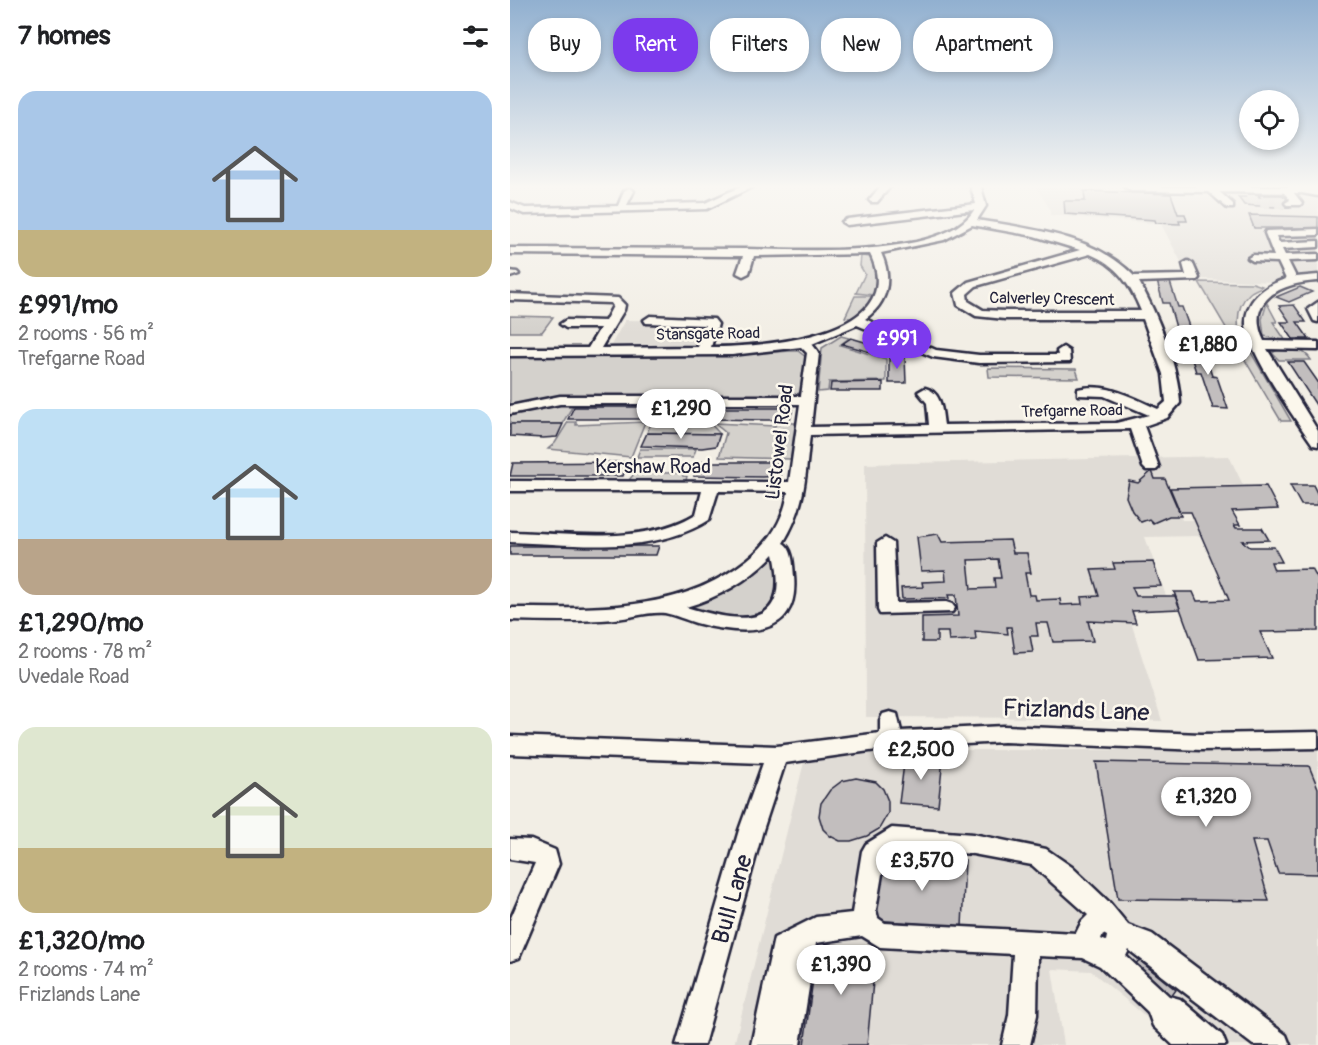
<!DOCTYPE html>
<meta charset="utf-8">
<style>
:root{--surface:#fff;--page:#f2f2f2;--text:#202124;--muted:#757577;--accent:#7c3aed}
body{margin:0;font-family:Pangolin,sans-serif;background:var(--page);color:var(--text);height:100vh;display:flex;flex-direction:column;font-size:22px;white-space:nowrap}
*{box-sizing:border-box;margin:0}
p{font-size:20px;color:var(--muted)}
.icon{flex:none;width:33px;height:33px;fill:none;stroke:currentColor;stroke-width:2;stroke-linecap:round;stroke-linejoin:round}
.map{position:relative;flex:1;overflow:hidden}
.side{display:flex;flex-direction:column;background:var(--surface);width:510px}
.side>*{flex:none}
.hud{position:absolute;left:18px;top:18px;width:570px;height:54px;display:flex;gap:12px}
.fabs{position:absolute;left:729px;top:90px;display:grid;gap:12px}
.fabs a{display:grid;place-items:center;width:60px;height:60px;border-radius:50%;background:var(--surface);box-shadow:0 3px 9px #0003;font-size:30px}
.price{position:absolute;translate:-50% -51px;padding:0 14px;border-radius:21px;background:#fff;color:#222;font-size:20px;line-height:39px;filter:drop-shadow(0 2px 3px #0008)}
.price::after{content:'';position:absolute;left:50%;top:36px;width:18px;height:14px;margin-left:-9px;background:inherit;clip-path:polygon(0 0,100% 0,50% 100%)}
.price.selected{background:var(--accent);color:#fff}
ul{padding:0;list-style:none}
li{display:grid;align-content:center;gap:12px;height:318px;padding:0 18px}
li span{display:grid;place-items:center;height:186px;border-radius:18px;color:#555}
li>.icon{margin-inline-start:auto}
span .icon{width:108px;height:108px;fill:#fffc;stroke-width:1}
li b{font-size:26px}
h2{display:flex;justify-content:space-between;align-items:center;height:72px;padding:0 18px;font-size:26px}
.chip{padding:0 21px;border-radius:24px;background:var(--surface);box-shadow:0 3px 9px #0003;font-size:21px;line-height:54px}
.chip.selected{background:var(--accent);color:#fff}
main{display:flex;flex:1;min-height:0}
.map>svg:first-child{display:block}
</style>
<main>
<section class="side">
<h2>7 homes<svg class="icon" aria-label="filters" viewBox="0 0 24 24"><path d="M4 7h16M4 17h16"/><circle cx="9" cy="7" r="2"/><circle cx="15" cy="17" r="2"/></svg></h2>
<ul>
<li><span style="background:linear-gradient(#a9c7e8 75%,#c2b280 0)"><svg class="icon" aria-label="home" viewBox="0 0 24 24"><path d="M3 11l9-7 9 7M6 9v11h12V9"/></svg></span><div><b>£991/mo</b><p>2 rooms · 56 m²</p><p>Trefgarne Road</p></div></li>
<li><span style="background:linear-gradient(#bfe0f5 70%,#b9a48a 0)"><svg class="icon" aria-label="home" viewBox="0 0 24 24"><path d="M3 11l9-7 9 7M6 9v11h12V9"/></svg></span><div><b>£1,290/mo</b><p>2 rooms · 78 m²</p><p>Uvedale Road</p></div></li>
<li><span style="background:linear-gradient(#dfe7d0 65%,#c2b280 0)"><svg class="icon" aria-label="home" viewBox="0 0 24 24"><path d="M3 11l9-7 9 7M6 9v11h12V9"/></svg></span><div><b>£1,320/mo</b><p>2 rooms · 74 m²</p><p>Frizlands Lane</p></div></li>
</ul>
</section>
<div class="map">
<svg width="808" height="1045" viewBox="0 0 808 1045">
<rect width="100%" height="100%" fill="#f2eee5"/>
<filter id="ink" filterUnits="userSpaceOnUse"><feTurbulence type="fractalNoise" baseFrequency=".0167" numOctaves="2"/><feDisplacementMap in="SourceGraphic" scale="12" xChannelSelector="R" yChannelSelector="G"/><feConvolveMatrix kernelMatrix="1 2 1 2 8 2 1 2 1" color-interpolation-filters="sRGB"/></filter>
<g filter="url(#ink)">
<g fill="#e0dcd6">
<polygon points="526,187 717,194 808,193 808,276 765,282 691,279 687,275 677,273 651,224 540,215 540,209"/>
<polygon points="115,320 200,321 189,347 100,347"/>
<polygon points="719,456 733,485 659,487 672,520 684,520 690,536 635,537 659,604 616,606 652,721 570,718 356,717 355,464"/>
<polygon points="297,750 808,750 808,1045 670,1045 581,971 542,969 554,1045 224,1045"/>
</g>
<g fill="#d4d1cc" stroke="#7b7a84" stroke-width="1.5">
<polygon points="351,256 361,257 367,279 364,295 346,293 355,274 350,266"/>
<path d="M689 282 743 283 752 286C747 290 742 290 739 294 728 304 727 319 729 332L781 421H771Z"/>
<polygon points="345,296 363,296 355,308 343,319 335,317"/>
<polygon points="757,303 767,322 763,322 776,341 754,336 752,319"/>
<polygon points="0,316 43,317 32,332 0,332"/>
<polygon points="331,336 339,338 330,345 376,359 376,381 319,382 318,391 308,392 312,348"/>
<path d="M769 349C781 349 794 348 801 360H769L762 353Z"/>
<polygon points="280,351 288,351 297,358 291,392 283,396 42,397 0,407 0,355 212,356"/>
<polygon points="478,368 566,369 569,378 479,377"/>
<polygon points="47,403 64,404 52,424 0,424 0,414"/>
<polygon points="149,403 204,404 198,421 210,434 137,433"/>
<polygon points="58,422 66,422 66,425 135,422 121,457 38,449 45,443"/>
<polygon points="204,423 265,426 266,423 286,423 281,459 209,457 216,433"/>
<polygon points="130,449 186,449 183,457 127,457"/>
<polygon points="125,473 174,473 173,476 177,476 176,481 118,481"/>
<polygon points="264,557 268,560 267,607 234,622 178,609 177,606 227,585"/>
</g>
<g fill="#c2bebe" stroke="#22223b" stroke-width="1.5" fill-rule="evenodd">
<polygon points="574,191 661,194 668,214 675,214 677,221 669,221 670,224 646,223 645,220 555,214 554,201 575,201"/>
<polygon points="748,195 772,195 781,208 734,205 728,197 750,197"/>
<polygon points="739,215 808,217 808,228 744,228"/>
<polygon points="647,281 660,282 668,307 672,307 681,332 667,331 659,303 653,303"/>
<polygon points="790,287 802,292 779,302 766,297"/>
<polygon points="784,305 796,322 787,322 799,339 783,339 771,322 780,322 769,306"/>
<polygon points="341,338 382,350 374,356 332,344"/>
<polygon points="677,344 692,345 702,376 707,377 718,409 703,408 691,372 686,372"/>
<polygon points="379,357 395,357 396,383 379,383"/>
<polygon points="778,362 794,362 808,382 808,408"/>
<polygon points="373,382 373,391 320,391 321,383"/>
<polygon points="64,407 141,407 136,419 58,419"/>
<polygon points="206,408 283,408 280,420 254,420 202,419"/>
<polygon points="0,424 53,424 47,437 33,438 0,436"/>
<polygon points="137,433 210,434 206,446 192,448 131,446"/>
<polygon points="118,462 113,476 0,476 3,463"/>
<polygon points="189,462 272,462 270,476 252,477 184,476"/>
<polygon points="642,471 645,479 655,479 671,516 659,516 643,523 639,519 631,522 622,511 616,497 619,481 628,483"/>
<polygon points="780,485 803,485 808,495 808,505 791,505"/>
<polygon points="756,486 768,509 722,511 730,525 724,525 726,528 752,528 759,540 732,541 740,547 764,547 772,562 761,562 764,570 802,569 808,580 808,631 750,632 762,658 689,660 664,592 683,592 687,601 719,600 681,512 670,512 660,488"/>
<path d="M428 534 432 542 500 540 503 553H517L521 573H515L519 595H525L526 600 550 599 551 605 572 604 571 597 589 596 581 570 605 569 603 563 643 562 651 586 622 587 626 596H665L670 609 622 611 626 623 578 621 583 641 543 642 538 623H526L528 636H520L523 652 505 653 501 627H497L498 634 465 631 466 640 439 641 438 632H427V642H412V617L448 616 446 595H438L439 598 392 599 391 588 413 587 412 582 436 581 435 570 411 571 407 537ZM488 559 491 578H484L485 588 461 589 458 560Z"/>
<polygon points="0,546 149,546 146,555 0,555"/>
<polygon points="395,756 433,759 428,806 389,803"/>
<polygon points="586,762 799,766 808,788 808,874 768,873 757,841 742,841 759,901 608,899"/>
<polygon points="346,778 366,782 373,789 378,801 378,813 369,829 357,836 341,841 330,841 320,836 313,829 309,816 311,803 320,790 332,781"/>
<polygon points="383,855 455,860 452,927 364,920 371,873 381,874"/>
<polygon points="308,943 366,950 357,1045 294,1045"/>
<polygon points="629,960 666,990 658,1001 621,970"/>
</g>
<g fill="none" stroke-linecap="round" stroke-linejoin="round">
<polyline stroke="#c8c5c3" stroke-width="10" stroke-dasharray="10 5" stroke-linecap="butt" points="740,194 746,203 780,203"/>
<defs>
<g id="minor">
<polygon points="230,187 242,187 197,209 14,214 0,208 0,202 15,208 108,206 114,191 119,188 124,191 117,205 195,203"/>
<polygon points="370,187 380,187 367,202 361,202 359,200"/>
<path d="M461 187H471L476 206 467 220C521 229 585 235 624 276L676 275 673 264 678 261 683 264 689 278 687 280 629 282C647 313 669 368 670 403L657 418 634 426 649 467 646 470H636L633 467 620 429 300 435C295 477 296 506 273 543 283 548 283 565 284 576 290 640 231 635 186 623 176 620 165 615 155 613 140 611 120 618 105 619 70 622 35 621 0 620V608C82 608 169 614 237 560 259 543 274 520 278 492L208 491 199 520C142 556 64 544 0 542V532C59 533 133 546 186 514L192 491H0V481L279 482 290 404H50L0 414V406L50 396H291L297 353 291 347 222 355 0 356V348H78L90 328H56L50 324 56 320 95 321 103 306 101 303 0 300V294L108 298 115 305 114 310 91 348 188 347 195 325 136 323 134 320 140 316 204 319 208 324 201 347C248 347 401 338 360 254L244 256 239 273 233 276 227 273 233 256 0 254V248C79 248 158 249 237 249 293 250 350 253 406 242 427 237 452 229 464 210L337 225 332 222 337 219 466 204ZM462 225 524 236 570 250 458 282 445 293 448 305 466 316 495 319H633L653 374 656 402 648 409C623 398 596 382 568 389V395L594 396 639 415 606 423 434 425C432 411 432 392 415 388L408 392 417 403 419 425 301 427 309 353 302 344 347 325 423 357 469 363 560 362 559 351 553 347 547 351 548 355H469L426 350 355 319C378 303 383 279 371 253L434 240ZM580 254C607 265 620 284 631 311H495L473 310 458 301 457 294 466 286ZM264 554C282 632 230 623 176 607 209 597 240 580 264 554Z"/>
<polygon points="698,187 704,187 723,204 723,208 717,208 698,191"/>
<polygon points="773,187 779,187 792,203 790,205 777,205 775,203 780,200 771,189"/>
<path d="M808 229V235L766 236 769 243 808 241V247L772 249 775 255 808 254V260L778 261 786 277 808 275V281C772 283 734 299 754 341L808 342V350L757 349 808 431V446L803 445C786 420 737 351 736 324 735 300 755 285 776 279L768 262 743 261 738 258 743 255 764 256 755 233 756 231Z"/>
<polygon points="0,271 7,272 9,274 0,277"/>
<polygon points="808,302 808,322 804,321 798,309"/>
<polygon points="375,538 383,543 386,603 436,602 442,604 445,608 442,612 370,614 368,610 367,543"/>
<polygon points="380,712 387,714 391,731 494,726 691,734 808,732 808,748 691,750 494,742 381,748 275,763 253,830 194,1045 166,1045 229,830 253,763 0,754 0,736 267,746 370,733 370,720 373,714"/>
<path d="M382 828 463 834 536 849 562 867 600 903 618 925 642 934 776 1035 780 1045H743L619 950 616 956 659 996 670 999 712 1035 716 1045H663L643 1026 638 1012 590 966 573 958 528 956 527 1015 520 1045H492L499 1015 503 954 370 947 352 936 306 943 290 1045H241L264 938 306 917 342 913 352 851 356 844ZM386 848 463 854 522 865 578 915 572 921 566 933 375 923 368 918 366 910 375 856ZM593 934 597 936 596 941 591 939Z"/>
<polygon points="0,839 21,840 45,850 49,864 9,958 0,961 0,920 25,863 0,859"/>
</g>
<polygon id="major" points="615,187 800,187 808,188 808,196 792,193 621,191"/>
</defs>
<use href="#minor" stroke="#22223b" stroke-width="5"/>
<use href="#major" stroke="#22223b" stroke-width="5"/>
<use href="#minor" fill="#fbf7ec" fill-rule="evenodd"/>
<use href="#major" fill="#fbf7ec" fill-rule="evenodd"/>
</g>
</g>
<linearGradient id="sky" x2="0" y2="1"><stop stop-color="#91b0d0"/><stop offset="0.56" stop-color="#f9f7f3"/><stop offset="1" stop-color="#f9f7f3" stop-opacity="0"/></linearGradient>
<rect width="808" height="333" fill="url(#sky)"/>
<g text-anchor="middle" stroke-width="5" stroke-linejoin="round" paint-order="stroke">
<g font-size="16" fill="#22223b" stroke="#fbf7ec">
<text transform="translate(542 298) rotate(1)" y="6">Calverley Crescent</text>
<text transform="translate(198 333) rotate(-1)" y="6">Stansgate Road</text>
<text transform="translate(562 410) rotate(-1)" y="6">Trefgarne Road</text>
</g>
<g font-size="20" fill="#22223b" stroke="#fbf7ec">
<text transform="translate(269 442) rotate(-83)" y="7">Listowel Road</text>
<text x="143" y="473">Kershaw Road</text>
</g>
<g font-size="24" fill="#22223b" stroke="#fbf7ec">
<text transform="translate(566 710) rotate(2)" y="8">Frizlands Lane</text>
<text transform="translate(222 899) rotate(-74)" y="8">Bull Lane</text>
</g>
</g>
</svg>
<div class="fabs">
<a><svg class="icon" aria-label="locate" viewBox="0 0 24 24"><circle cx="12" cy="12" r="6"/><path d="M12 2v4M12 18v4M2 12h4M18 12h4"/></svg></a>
</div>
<b class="price selected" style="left:387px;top:370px">£991</b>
<b class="price" style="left:698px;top:376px">£1,880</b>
<b class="price" style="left:171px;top:440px">£1,290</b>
<b class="price" style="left:411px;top:781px">£2,500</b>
<b class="price" style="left:696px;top:828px">£1,320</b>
<b class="price" style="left:412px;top:892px">£3,570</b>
<b class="price" style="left:331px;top:996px">£1,390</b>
<div class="hud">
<a class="chip">Buy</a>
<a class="chip selected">Rent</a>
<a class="chip">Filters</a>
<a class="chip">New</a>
<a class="chip">Apartment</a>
</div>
</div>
</main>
